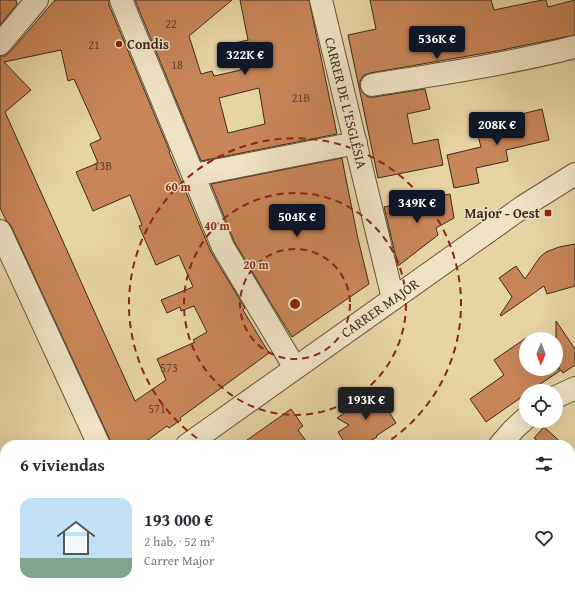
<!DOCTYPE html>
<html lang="es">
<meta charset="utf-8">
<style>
:root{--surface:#fff;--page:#f2f2f3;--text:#2b2b33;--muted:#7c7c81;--line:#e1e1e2;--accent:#111827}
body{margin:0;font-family:"Gentium Book Plus",serif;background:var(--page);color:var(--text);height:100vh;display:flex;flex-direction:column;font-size:15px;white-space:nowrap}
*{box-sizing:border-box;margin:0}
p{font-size:13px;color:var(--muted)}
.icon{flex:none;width:22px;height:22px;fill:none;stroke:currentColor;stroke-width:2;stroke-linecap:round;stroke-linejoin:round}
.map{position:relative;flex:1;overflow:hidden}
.drawer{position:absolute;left:0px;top:440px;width:575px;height:156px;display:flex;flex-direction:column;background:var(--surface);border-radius:16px 16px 0 0;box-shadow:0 4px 16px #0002}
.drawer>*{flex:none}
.needle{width:26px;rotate:181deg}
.fabs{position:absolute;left:519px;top:332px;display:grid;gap:8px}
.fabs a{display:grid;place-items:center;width:44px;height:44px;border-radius:50%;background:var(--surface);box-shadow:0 4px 16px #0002;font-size:20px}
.price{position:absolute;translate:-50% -34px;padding:0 9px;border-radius:4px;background:var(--accent);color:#fff;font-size:13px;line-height:26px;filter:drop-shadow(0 1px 2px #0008)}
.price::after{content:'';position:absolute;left:50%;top:24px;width:12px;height:9px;margin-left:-6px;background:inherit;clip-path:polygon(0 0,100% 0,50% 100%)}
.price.selected{background:#222;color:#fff}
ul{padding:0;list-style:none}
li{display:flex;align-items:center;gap:12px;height:100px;padding:0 20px}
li+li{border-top:1px solid var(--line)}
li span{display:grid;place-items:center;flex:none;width:112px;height:80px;border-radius:12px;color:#555}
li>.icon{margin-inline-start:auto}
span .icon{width:48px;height:48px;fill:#fffc;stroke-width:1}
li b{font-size:17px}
h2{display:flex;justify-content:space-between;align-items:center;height:48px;padding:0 20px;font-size:17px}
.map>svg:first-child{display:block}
</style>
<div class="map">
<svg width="575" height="596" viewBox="0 0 575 596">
<rect width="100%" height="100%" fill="#e7d4a5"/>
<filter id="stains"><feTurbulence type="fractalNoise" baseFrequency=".005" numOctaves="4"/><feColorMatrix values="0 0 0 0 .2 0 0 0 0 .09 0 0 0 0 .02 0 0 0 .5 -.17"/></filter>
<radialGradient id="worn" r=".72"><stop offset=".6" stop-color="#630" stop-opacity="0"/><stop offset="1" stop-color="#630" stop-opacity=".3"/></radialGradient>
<g fill="#c88557" stroke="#3b2b1d" fill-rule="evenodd">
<polygon points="0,0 16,0 17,4 0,25"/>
<path d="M55 0H109V5L170 152H169L211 252 245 308 243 310 269 353 206 399 180 418 181 420 169 428 167 426 141 445H111L110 440 11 226 6 220 0 208V56H5L10 52ZM61 50 68 81 74 79 101 139 90 144 98 163 76 172 93 211 130 195 142 225 139 226 156 265 179 255 193 287 161 300 167 313 180 307 181 311 194 306 207 332 193 340 195 342 157 359 166 380 135 401 95 313 5 112 31 90 4 62Z"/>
<path d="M135 0H232L189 36 201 74 212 71 214 76 241 70 235 43 248 40 240 0H309L337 134 201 161ZM259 88 265 124 228 133 219 98Z"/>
<polygon points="370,0 491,0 494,10 542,0 546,0 548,7 575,0 575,35 497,51 370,73 364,75 360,81 360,87 363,93 368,97 374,97 425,89 430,109 407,114 413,144 438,139 443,165 378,178 348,35 376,29"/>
<polygon points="542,109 549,140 506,150 508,161 476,168 479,183 454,188 447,155 481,147 478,136 482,135 481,133 486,132 486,128 506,124 505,118"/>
<polygon points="342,158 344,169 358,239 369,284 292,337 272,305 234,241 211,184"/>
<polygon points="450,194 454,218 436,228 438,235 398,266 384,207"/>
<polygon points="575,244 575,286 547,294 544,286 501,316 500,315 512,297 499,278 516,266 525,279 540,257 546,252 559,247"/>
<polygon points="556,321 575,349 575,365 563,373 561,370 530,391 526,391 526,394 486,422 470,399 504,375 494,360 526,338 526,369 560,369 556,363"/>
<polygon points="376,391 396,423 376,436 377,437 363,445 346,445 338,432 349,425 337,418"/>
<polygon points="291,409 303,426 298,430 309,445 240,445"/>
<polygon points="544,427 564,445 542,445 534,438"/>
</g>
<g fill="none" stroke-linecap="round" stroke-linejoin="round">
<defs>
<g id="minor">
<polyline points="121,0 223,247 295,368"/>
<polyline points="321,0 393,299"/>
<polyline points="0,44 37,0"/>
<path d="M372 85C440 74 508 64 575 47"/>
<polyline points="194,175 356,143"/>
<polyline points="0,231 99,445"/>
<polyline points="556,397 575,388"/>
<polyline points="187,445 524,206 575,174"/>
<polyline points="500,445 514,429 526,418"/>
<polyline points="570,521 575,517"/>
<polyline points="0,577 5,573"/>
<polyline points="154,596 160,591"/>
<polyline points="412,596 415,591"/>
<polyline points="526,596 527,591"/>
</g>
</defs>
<use href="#minor" stroke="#66553f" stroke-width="24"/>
<use href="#minor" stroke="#efe3c4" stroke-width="22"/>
</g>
<g fill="none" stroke="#8f2418" stroke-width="2" stroke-dasharray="7 5">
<circle cx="295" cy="304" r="55"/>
<circle cx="295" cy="304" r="111"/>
<path d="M207 445A166 166 0 1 1 383 445"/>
</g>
<g fill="#8f2418" stroke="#efe3c4" stroke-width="1.5">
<circle cx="119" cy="44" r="4"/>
<rect x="544" y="209" width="8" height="8" rx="2"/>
</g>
<g text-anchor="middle" stroke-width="3" stroke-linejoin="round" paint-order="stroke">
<g font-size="12" fill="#5e422c">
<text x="171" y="28">22</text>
<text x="94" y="49">21</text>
<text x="177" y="69">18</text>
<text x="301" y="102">21B</text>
<text x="103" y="170">13B</text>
<text x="169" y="372">573</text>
<text x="157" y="413">571</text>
</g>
<g font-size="14" font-weight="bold" fill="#3b2b1d" stroke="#efe3c4" text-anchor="start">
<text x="127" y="49">Condis</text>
<text x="540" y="218" text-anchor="end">Major - Oest</text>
</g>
<g font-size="14" fill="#3b2b1d" stroke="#efe3c4">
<text transform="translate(346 103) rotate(76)" y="5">CARRER DE L'ESGLÉSIA</text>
<text transform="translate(380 308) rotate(-35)" y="5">CARRER MAJOR</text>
</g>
</g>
<circle cx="295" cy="304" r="6" fill="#8f2418" stroke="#efe3c4" stroke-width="2"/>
<g font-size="12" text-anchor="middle" font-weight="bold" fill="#8f2418" stroke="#efe3c4" stroke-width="3" stroke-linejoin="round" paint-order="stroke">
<text x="178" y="191">60 m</text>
<text x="217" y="230">40 m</text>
<text x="256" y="269">20 m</text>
</g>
<rect width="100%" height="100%" filter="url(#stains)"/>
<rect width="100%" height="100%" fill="url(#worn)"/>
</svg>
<div class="fabs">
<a><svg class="needle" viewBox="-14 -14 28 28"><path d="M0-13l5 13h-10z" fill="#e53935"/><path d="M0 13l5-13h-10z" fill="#7c7c81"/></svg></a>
<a><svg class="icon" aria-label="locate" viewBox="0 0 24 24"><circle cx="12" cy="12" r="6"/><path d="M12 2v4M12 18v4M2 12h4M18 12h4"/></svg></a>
</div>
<b class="price" style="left:437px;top:60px">536K €</b>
<b class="price" style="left:245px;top:76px">322K €</b>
<b class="price" style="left:497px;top:146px">208K €</b>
<b class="price" style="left:417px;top:224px">349K €</b>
<b class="price" style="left:297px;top:238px">504K €</b>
<b class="price selected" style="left:366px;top:421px">193K €</b>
<section class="drawer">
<h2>6 viviendas<svg class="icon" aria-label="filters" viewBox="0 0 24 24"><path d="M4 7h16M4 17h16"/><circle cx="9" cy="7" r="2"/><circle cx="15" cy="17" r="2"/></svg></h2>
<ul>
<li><span style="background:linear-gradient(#bfe0f5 75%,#7fa58c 0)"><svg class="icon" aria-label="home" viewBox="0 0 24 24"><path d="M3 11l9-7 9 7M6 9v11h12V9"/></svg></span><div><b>193 000 €</b><p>2 hab. · 52 m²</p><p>Carrer Major</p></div><svg class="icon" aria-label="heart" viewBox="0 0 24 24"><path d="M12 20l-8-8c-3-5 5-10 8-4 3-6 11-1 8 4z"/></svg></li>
</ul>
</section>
</div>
